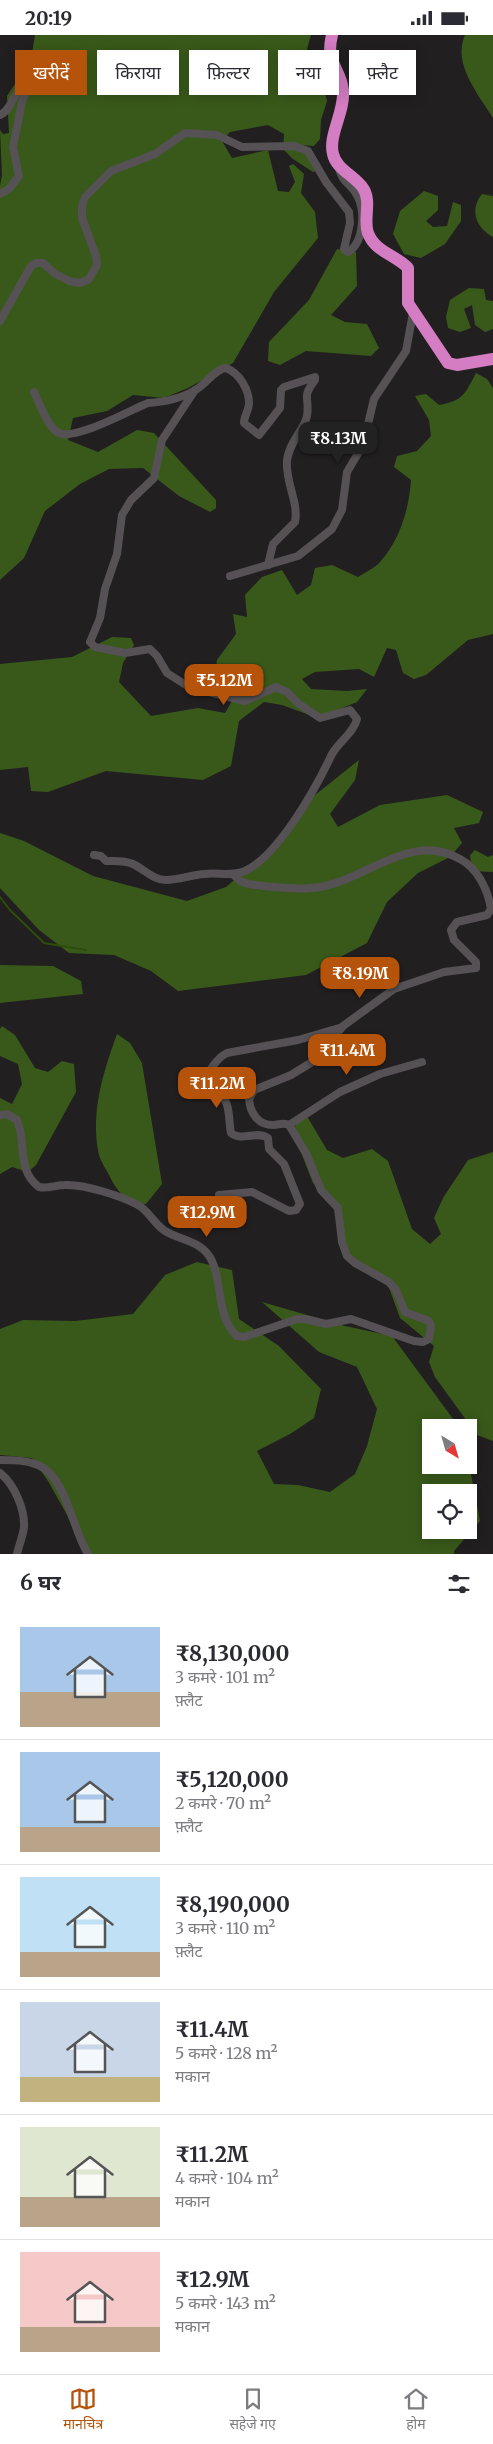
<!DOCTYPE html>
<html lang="hi">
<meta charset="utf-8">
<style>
:root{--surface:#fff;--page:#f2f2f3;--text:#2b2b33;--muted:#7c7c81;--line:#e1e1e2;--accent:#b45309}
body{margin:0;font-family:Merriweather,"Noto Sans Devanagari",serif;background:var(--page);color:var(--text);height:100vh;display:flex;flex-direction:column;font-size:19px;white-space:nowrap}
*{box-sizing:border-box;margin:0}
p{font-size:16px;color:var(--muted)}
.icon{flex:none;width:28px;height:28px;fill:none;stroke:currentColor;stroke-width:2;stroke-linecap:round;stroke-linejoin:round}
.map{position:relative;height:1519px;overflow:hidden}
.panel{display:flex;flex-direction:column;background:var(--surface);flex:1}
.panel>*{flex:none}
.hud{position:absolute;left:15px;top:15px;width:464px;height:45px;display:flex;gap:10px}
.needle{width:32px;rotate:143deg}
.buttons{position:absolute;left:422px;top:1384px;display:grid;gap:10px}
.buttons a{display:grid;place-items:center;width:55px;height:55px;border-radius:0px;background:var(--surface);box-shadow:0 2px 12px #0003;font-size:25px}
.price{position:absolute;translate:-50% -42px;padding:0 11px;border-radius:10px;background:var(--accent);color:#fff;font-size:16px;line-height:32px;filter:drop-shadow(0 1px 2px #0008)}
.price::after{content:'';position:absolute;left:50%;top:30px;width:15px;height:11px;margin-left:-8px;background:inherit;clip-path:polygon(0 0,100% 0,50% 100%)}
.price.active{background:#222;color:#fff}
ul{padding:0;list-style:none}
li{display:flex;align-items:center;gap:15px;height:125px;padding:0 20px}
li+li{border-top:1px solid var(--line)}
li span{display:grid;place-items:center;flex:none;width:140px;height:100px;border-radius:0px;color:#555}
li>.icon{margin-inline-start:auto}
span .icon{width:60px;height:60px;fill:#fffc;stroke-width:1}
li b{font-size:21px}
h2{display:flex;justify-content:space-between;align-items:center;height:60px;padding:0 20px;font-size:21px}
.pill{padding:0 18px;border-radius:0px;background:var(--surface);box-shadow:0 2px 12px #0003;font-size:18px;line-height:45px}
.pill.active{background:var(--accent);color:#fff}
.status{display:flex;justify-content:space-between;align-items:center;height:35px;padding:0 25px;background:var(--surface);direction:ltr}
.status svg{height:14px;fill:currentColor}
.tabs{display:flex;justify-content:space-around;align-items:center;height:70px;border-top:1px solid var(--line);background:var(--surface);font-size:14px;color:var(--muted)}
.tabs a{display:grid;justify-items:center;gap:2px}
.tabs .active{color:var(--accent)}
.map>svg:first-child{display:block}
</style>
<div class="status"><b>20:19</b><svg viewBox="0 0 49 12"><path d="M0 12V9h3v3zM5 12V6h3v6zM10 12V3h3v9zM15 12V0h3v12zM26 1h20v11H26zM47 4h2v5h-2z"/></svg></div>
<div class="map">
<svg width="493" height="1519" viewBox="0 0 493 1519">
<rect width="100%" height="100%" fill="#221f21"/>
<g fill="#39591a" fill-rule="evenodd">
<polygon points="35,0 311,0 307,14 322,44 327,66 321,85 320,104 314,111 299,110 311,121 317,136 313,137 293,124 283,114 284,99 268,90 230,97 222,106 232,123 268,115 278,156 289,157 295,147 289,131 293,129 304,139 301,158 315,177 318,203 274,257 233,328 188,353 164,363 133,360 107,376 73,383 68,405 98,417 137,395 154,398 216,465 216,473 210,477 179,461 143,433 109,434 80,449 45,476 24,523 0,545 0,151 2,140 0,95 3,99 9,98 7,61 31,24"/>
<path d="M465 0H493V83C479 60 452 29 465 0Z"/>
<polygon points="424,156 438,161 438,175 426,186 433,192 447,191 453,167 461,170 461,186 445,209 421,223 404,219 393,199 400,176"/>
<path d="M482 159 493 161V202C476 193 469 175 482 159Z"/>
<polygon points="337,214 356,217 357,251 331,280 345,287 367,289 379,313 371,321 306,316 280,330 268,326 269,307 309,265"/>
<polygon points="469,253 484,254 486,265 493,266 493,294 485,297 475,290 472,270 464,274 471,293 460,297 448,293 446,282 450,265"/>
<path d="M476 338 487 344 493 353V599L468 605 426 640 414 644 403 638 396 615 387 613 374 642 359 634 315 637 302 644 311 654 347 656 367 654 357 667 318 683 282 670 264 667 239 686 231 731 203 745 106 736 48 757 31 756 28 732 0 735V629L72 622 112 602 131 603 134 610 123 628 119 647 151 681 198 673 225 678C240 655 238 647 216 632L217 625 236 599 233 579 247 582 245 560 262 542 282 535 297 560 311 550 315 533 332 530 358 542C365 537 375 533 380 527 400 505 409 474 411 445L394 432 397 421 417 416 431 401 429 385 415 361 426 359 439 370C463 366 465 359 476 338Z"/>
<polygon points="359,725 355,745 330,779 338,792 380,770 447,760 483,777 479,788 454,793 462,808 450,822 418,838 387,867 367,908 306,940 178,956 151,936 114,920 69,918 39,895 0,853 0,798 24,806 93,841 187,866 226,852 261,823 305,768"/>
<polygon points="475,815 488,822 493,820 493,837 472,836 470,820"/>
<polygon points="0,930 53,931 81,946 83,959 0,968"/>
<polygon points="2,991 15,1000 35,1033 48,1037 62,1026 74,1029 76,1057 36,1130 28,1137 12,1132 0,1139 0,1063 12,1069 22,1049 18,1029 0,1021 0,994"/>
<path d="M117 999 130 1008 142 1028 162 1149 146 1169C127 1168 117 1157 109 1140 106 1134 101 1127 99 1120 90 1078 103 1038 117 999Z"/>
<polygon points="299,1082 308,1083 327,1115 343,1123 372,1114 388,1126 412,1194 430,1209 441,1199 434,1183 443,1163 468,1125 493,1117 493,1406 477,1400 435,1342 429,1327 434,1311 400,1283 388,1250 372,1242 347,1219 333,1169 313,1148 293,1097"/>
<path d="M197 1227 232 1235 239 1284 279 1311 321 1354 314 1383 290 1399 257 1416 274 1449 298 1450 330 1457 355 1439 367 1411 377 1374 357 1332 319 1317 262 1267 345 1291 392 1301 459 1392H431V1430L469 1429 480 1486 454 1516V1519H89L48 1446 32 1423 0 1420V1294L23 1285 75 1286 133 1279 165 1240ZM431 1458H469V1495H431Z"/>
</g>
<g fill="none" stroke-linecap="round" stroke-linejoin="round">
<polyline stroke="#2d4d0a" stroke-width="2" points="0,862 10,875 44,908 86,915"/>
<g stroke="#555154" stroke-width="8">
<path d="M0 80C14 74 15 48 31 45L22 67 13 112 19 141 9 154 0 159"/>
<path d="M0 286 31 231 36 228H43L54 238 69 246 80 248 89 244 97 230 96 221 82 183V171L85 162 111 136 155 119 185 98 217 100 242 112 294 111 308 116 326 147 349 177 350 188 344 214 348 217C364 208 365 177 358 162 351 147 343 151 338 130"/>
<path d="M34 357C40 369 46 389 57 397 72 408 130 375 148 368 164 367 183 363 197 354 207 348 215 334 226 333 239 338 249 354 249 368 249 375 244 381 244 388L259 400 280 373 281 355 284 352 315 342V345C301 363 310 362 307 381 305 393 288 409 287 426 285 446 299 468 295 487L273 509 268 530"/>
<polyline points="230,541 298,521 332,494 342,475 347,437 363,410 374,364 406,316 413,278"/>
<path d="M94 820 101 821 106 826C116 826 124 825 133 829 144 834 153 845 166 845 179 845 191 840 204 839 219 837 230 842 245 836 278 821 316 753 331 721 337 708 354 698 357 684L350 675 320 683 299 669 287 657 276 652 245 666 189 652 167 638 157 621 150 614 125 618 95 612 90 607 100 583 105 554 117 519 122 480 131 465 154 443 162 405 195 355"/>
<path d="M0 1080 7 1079 17 1085C27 1108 16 1135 39 1152 47 1154 56 1150 65 1150 84 1149 121 1161 138 1170 149 1176 154 1189 165 1196 182 1206 203 1206 212 1226 223 1250 216 1281 237 1301L244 1302 297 1284H305L326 1289 351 1284 414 1306 423 1307 429 1304 431 1291 429 1286 405 1277 396 1255 389 1247 355 1228 347 1221 342 1207 338 1173 321 1155 307 1120 289 1090C283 1087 279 1090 273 1090 258 1090 250 1078 249 1064L254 1055 291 1040 317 1024 343 991 394 954 444 937 476 933V927L454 905 451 895 457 887 487 880 491 874C488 854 477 833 460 824 410 796 368 844 320 852 303 855 281 853 263 851 251 849 241 850 233 839"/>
<polyline points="289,1090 340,1057 380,1039 422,1027"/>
<path d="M219 1160 252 1157 289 1176 296 1175 300 1169 284 1129 269 1114 268 1103C257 1095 242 1107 231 1098 229 1089 230 1079 227 1070 223 1055 199 1049 213 1031 217 1025 221 1021 227 1018L298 1005 339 993"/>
<path d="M0 1425C13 1425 26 1425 38 1430 66 1441 73 1496 88 1519"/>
<path d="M0 1438C14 1449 25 1474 24 1492 23 1501 19 1510 17 1519"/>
</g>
<path stroke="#d47dc2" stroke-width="12" d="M332 0C325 28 340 32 343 55 345 77 328 100 333 119 336 134 355 141 363 153 372 166 363 184 368 198 375 217 396 220 408 233V268L448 328 457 330 493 324"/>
</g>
</svg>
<div class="buttons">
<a><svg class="needle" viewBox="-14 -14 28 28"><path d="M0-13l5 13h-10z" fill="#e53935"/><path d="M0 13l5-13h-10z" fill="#7c7c81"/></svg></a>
<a><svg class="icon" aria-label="locate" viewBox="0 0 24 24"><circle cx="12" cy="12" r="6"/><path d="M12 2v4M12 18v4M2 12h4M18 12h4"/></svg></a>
</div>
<b class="price active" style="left:338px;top:429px">₹8.13M</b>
<b class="price" style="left:224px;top:671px">₹5.12M</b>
<b class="price" style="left:360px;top:964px">₹8.19M</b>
<b class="price" style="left:347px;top:1041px">₹11.4M</b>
<b class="price" style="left:217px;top:1074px">₹11.2M</b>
<b class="price" style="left:207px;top:1203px">₹12.9M</b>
<div class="hud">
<a class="pill active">खरीदें</a>
<a class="pill">किराया</a>
<a class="pill">फ़िल्टर</a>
<a class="pill">नया</a>
<a class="pill">फ़्लैट</a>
</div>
</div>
<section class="panel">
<h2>6 घर<svg class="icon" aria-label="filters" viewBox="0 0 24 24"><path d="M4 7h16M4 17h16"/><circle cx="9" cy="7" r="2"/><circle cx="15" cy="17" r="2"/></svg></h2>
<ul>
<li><span style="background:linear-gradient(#a9c7e8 65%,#b9a48a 0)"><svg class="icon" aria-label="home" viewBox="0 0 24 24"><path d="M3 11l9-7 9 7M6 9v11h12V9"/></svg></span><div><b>₹8,130,000</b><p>3 कमरे · 101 m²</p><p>फ़्लैट</p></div></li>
<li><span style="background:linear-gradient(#a9c7e8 75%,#b9a48a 0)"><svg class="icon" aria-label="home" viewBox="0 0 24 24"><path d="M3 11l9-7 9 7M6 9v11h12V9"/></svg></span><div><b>₹5,120,000</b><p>2 कमरे · 70 m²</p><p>फ़्लैट</p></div></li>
<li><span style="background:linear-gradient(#bfe0f5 75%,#b9a48a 0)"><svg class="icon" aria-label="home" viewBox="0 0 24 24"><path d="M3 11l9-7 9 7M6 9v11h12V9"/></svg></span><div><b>₹8,190,000</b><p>3 कमरे · 110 m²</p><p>फ़्लैट</p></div></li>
<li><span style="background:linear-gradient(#c9d6e8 75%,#c2b280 0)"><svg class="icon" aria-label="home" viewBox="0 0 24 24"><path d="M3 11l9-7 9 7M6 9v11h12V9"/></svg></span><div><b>₹11.4M</b><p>5 कमरे · 128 m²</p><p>मकान</p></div></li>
<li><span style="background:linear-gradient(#dfe7d0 70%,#b9a48a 0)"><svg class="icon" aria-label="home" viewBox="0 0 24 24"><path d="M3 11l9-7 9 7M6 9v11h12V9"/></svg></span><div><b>₹11.2M</b><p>4 कमरे · 104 m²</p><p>मकान</p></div></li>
<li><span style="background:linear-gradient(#f6c9c9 75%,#b9a48a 0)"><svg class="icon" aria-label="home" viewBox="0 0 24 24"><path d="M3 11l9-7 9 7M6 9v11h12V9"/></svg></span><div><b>₹12.9M</b><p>5 कमरे · 143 m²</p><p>मकान</p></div></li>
</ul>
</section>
<nav class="tabs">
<a class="active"><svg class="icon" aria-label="map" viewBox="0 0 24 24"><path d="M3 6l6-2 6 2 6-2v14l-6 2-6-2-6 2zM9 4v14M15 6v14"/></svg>मानचित्र</a>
<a><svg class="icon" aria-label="saved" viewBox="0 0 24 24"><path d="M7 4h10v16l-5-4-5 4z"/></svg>सहेजे गए</a>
<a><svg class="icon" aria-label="home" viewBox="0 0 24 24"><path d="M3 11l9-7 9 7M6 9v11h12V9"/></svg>होम</a>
</nav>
